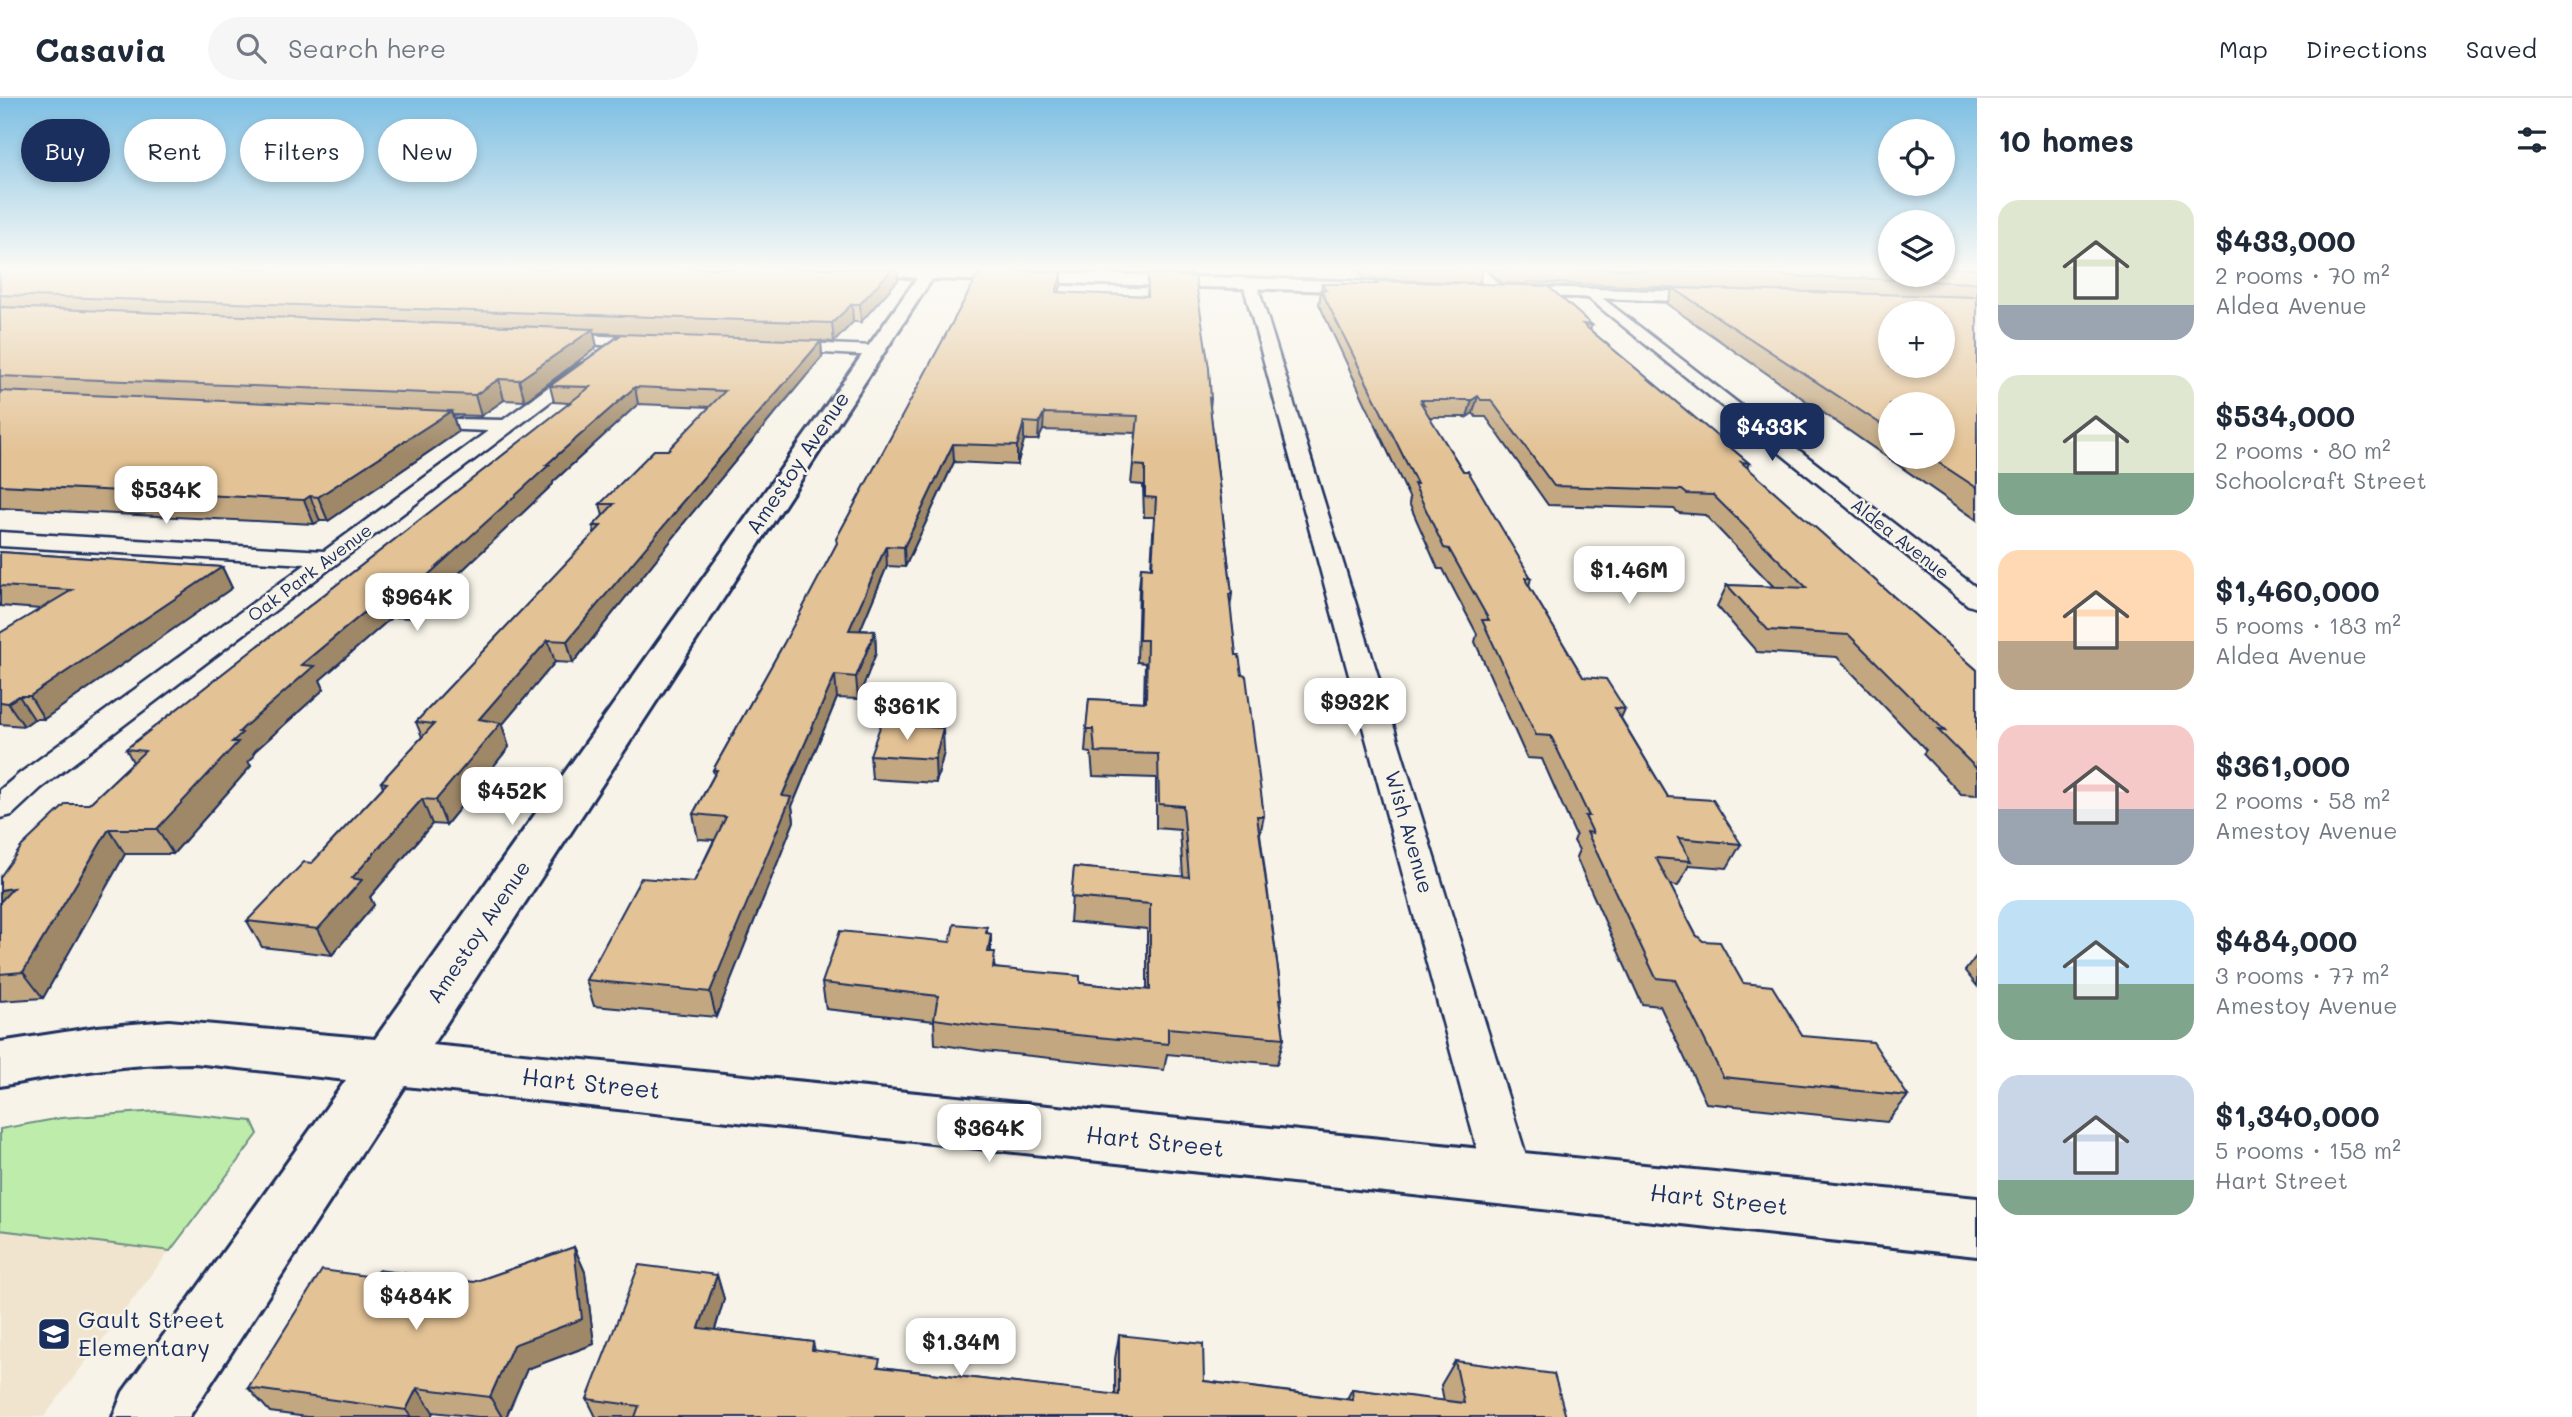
<!DOCTYPE html>
<meta charset="utf-8">
<style>
:root{--surface:#fff;--page:#f6f6f7;--text:#1f2937;--muted:#747a83;--line:#e0e1e3;--accent:#1b2f5e}
body{margin:0;font-family:Mali,sans-serif;background:var(--page);color:var(--text);height:100vh;display:flex;flex-direction:column;font-size:26px;white-space:nowrap}
*{box-sizing:border-box;margin:0}
p{font-size:23px;color:var(--muted)}
.icon{flex:none;width:38px;height:38px;fill:none;stroke:currentColor;stroke-width:2;stroke-linecap:round;stroke-linejoin:round}
.map{position:relative;flex:1;overflow:hidden}
.details{display:flex;flex-direction:column;background:var(--surface);width:595px}
.details>*{flex:none}
.top-card{position:absolute;left:21px;top:21px;width:665px;height:63px;display:flex;gap:14px}
.tools{position:absolute;left:1878px;top:21px;display:grid;gap:14px}
.tools a{display:grid;place-items:center;width:77px;height:77px;border-radius:50%;background:var(--surface);box-shadow:0 4px 10px #0003;font-size:35px}
.price{position:absolute;translate:-50% -60px;padding:0 16px;border-radius:14px;background:#fff;color:#222;font-size:23px;line-height:46px;filter:drop-shadow(0 2px 4px #0008)}
.price::after{content:'';position:absolute;left:50%;top:42px;width:21px;height:16px;margin-left:-10px;background:inherit;clip-path:polygon(0 0,100% 0,50% 100%)}
.price.selected{background:var(--accent);color:#fff}
ul{padding:0;list-style:none}
li{display:flex;align-items:center;gap:21px;height:175px;padding:0 21px}
li span{display:grid;place-items:center;flex:none;width:196px;height:140px;border-radius:21px;color:#555}
li>.icon{margin-inline-start:auto}
span .icon{width:84px;height:84px;fill:#fffc;stroke-width:1}
li b{font-size:30px}
h2{display:flex;justify-content:space-between;align-items:center;height:84px;padding:0 21px;font-size:30px}
.chip{padding:0 24px;border-radius:32px;background:var(--surface);box-shadow:0 4px 10px #0003;font-size:24px;line-height:63px}
.chip.selected{background:var(--accent);color:#fff}
header{display:flex;align-items:center;gap:42px;box-sizing:border-box;height:98px;padding:0 35px;background:var(--surface);border-bottom:2px solid var(--line)}
header strong{font-size:33px}
nav{display:flex;gap:38px;margin-inline-start:auto;font-size:24px}
.search{width:490px;height:63px;background:var(--page);display:flex;align-items:center;gap:18px;box-sizing:border-box;padding:0 24px;border-radius:38px;color:var(--muted);font-size:26px}
main{display:flex;flex:1;min-height:0}
.map>svg:first-child{display:block}
</style>
<header>
<strong>Casavia</strong>
<div class="search"><svg class="icon" aria-label="search" viewBox="0 0 24 24"><circle cx="10" cy="10" r="6"/><path d="M15 15l6 6"/></svg>Search here</div>
<nav><a>Map</a><a>Directions</a><a>Saved</a></nav>
</header>
<main>
<div class="map">
<svg width="1977" height="1319" viewBox="0 0 1977 1319">
<rect width="100%" height="100%" fill="#f7f3e8"/>
<filter id="ink" filterUnits="userSpaceOnUse"><feTurbulence type="fractalNoise" baseFrequency=".0143" numOctaves="2"/><feDisplacementMap in="SourceGraphic" scale="14" xChannelSelector="R" yChannelSelector="G"/><feConvolveMatrix kernelMatrix="1 2 1 2 8 2 1 2 1" color-interpolation-filters="sRGB"/></filter>
<g filter="url(#ink)">
<g fill="#f1e4cf">
<polygon points="1056,170 1360,170 1367,182 1186,174"/>
<polygon points="159,1013 252,1023 258,1036 44,1319 0,1319 0,1031 61,1020"/>
</g>
<polygon fill="#beecab" stroke="#6c8e84" stroke-width="2" points="159,1013 252,1023 258,1036 170,1153 0,1132 0,1031 61,1020"/>
<g fill="none" stroke-linecap="round" stroke-linejoin="round">
<defs>
<g id="street">
<polygon points="1468,170 1482,170 1506,193 1499,197 1494,196"/>
<polygon points="1250,182 1257,186 1533,1080 1526,1095 1509,1102 1492,1095 1485,1080 1243,186"/>
<polygon points="1592,192 1977,490 1977,510 1968,507 1587,199 1587,193"/>
<polygon points="554,236 653,240 661,245 653,250 549,244 546,241"/>
<polygon points="778,244 875,248 883,253 875,258 772,252 770,249"/>
<polygon points="586,264 592,266 594,269 592,272 41,690 12,717 0,720 0,692 19,676 306,466 0,448 0,434 324,453 488,333 412,330 405,328 403,324 405,320 503,322 580,266"/>
</g>
<g id="secondary">
<path d="M902 170 1373 184 1381 189 1373 194 932 181 432 947 1977 1100V1158L405 988 189 1319H113L123 1294 346 982 194 965C128 965 65 976 0 988V944L97 929 169 923 375 941 917 180 897 178 894 175 897 172Z"/>
<polygon points="1503,188 1723,195 1731,200 1723,205 1497,196 1495,193"/>
</g>
</defs>
<use href="#street" stroke="#1b2f5e" stroke-width="5"/>
<use href="#secondary" stroke="#1b2f5e" stroke-width="6"/>
<use href="#street" fill="#f7f3e8" fill-rule="evenodd"/>
<use href="#secondary" fill="#f7f3e8" fill-rule="evenodd"/>
</g>
<g fill="#c3a780" stroke="#1b2f5e" stroke-width="2" fill-rule="evenodd">
<polygon points="0,170 898,182 861,224 853,224 834,244 821,243 822,259 682,427 682,429 573,565 555,564 502,627 509,649 446,727 432,726 370,799 374,807 332,857 262,849 247,823 312,765 383,689 381,684 422,639 416,624 594,436 593,428 603,418 600,406 668,352 710,309 638,306 553,384 553,386 412,520 392,519 320,582 324,591 255,653 253,656 254,658 248,664 251,668 173,756 125,756 43,900 0,903 0,779 89,706 133,664 126,651 570,305 554,304 550,288 621,236 594,235 597,249 525,303 504,302 481,318 453,317 458,334 328,423 320,423 314,426 0,410"/>
<polygon points="1016,170 1066,170 1065,172"/>
<polygon points="1147,170 1192,170 1191,176 1147,174"/>
<polygon points="1357,170 1483,170 1479,185 1364,181"/>
<path d="M1485 170H1977V422L1667 206 1673 190 1711 191 1527 184V186L1502 185ZM1890 306 1942 359H1890Z"/>
<polygon points="1062,174 1061,187 1059,195 1147,198 1148,176 1211,301 1210,310 1232,496 1230,510 1236,557 1242,577 1264,718 1260,736 1282,901 1280,909 1284,940 1277,966 1167,956 1164,972 984,953 935,946 934,923 826,911 822,885 950,844 987,829 987,835 991,836 991,854 995,870 1080,885 1147,892 1147,831 1070,824 1074,769 1183,779 1180,732 1156,730 1156,680 1093,678 1091,655 1085,654 1089,601 1144,604 1145,565 1137,564 1139,490 1141,469 1151,470 1154,419 1144,419 1143,387 1131,386 1136,335 1043,332 1038,342 1024,342 1017,367 954,364 905,469 887,468 860,532 875,533 876,555 858,601 837,600 792,708 794,723 716,919 594,908 586,882 694,784 714,742 698,741 693,716 714,677 713,672 783,547"/>
<polygon points="1377,183 1592,227 1590,232 1749,365 1747,370 1977,572 1977,697 1961,696 1923,656 1926,652 1837,559 1757,554 1717,508 1727,487 1774,489 1705,417 1679,415 1674,411 1548,407 1486,319 1476,319 1473,315 1467,319 1429,319 1531,480 1529,488 1583,579 1625,611 1621,620 1668,699 1741,746 1727,770 1689,767 1678,788 1670,787 1696,837 1743,885 1803,938 1908,998 1887,1024 1706,1005 1660,908 1642,906 1576,759 1579,752 1574,743 1576,738 1542,661 1527,660 1475,544 1477,536 1443,471 1438,471 1409,405 1410,401 1319,206 1322,186 1376,186"/>
<polygon points="0,454 222,469 232,490 44,621 34,621 24,628 0,626 0,535 41,511 0,508"/>
<polygon points="944,654 936,685 872,681 870,657"/>
<polygon points="1977,857 1977,888 1965,873"/>
<polygon points="574,1149 585,1174 594,1246 527,1271 506,1319 478,1319 433,1314 431,1319 307,1319 270,1314 248,1290 374,1179 474,1184"/>
<polygon points="717,1177 724,1201 715,1232 813,1244 815,1253 881,1269 1115,1297 1115,1261 1119,1237 1204,1283 1347,1301 1352,1291 1444,1303 1441,1287 1455,1263 1566,1319 596,1319 587,1301"/>
</g>
<g fill="#9f8868" stroke="#1b2f5e" stroke-width="2">
<polygon points="893,170 897,170 898,182 861,224 860,206"/>
<polygon points="1062,174 1061,187 1055,208 1056,194"/>
<polygon points="852,206 853,224 834,244 832,225"/>
<polygon points="593,231 597,249 525,303 519,282"/>
<polygon points="821,243 822,259 682,427 682,429 573,565 567,543 677,410"/>
<polygon points="499,281 504,302 481,318 475,297"/>
<polygon points="635,289 638,306 553,384 553,386 412,520 404,499 546,367"/>
<polygon points="1478,298 1473,315 1467,319 1472,302"/>
<polygon points="451,313 458,334 328,423 318,399"/>
<polygon points="1044,315 1043,332 1038,342 1039,325"/>
<polygon points="1024,324 1024,342 1017,367 1017,348"/>
<polygon points="953,346 954,364 905,469 904,449"/>
<polygon points="310,398 320,423 314,426 304,402"/>
<polygon points="886,448 887,468 851,554 849,532"/>
<polygon points="222,469 232,490 44,621 30,598"/>
<polygon points="384,498 392,519 320,582 324,591 255,653 253,656 254,658 248,664 251,668 173,756 157,731 243,630 301,567"/>
<polygon points="875,533 876,555 858,601 856,579"/>
<polygon points="548,542 555,564 502,627 509,649 446,727 436,702 479,621"/>
<polygon points="835,577 837,600 792,708 794,723 716,919 710,894 782,698"/>
<polygon points="19,598 34,621 24,628 8,605"/>
<polygon points="943,630 944,654 936,685 935,661"/>
<polygon points="422,701 432,726 370,799 374,807 332,857 318,831 352,780"/>
<polygon points="109,731 125,756 43,900 23,874"/>
<polygon points="13,790 0,806 0,792"/>
<polygon points="991,836 991,861 988,854"/>
<polygon points="574,1149 585,1174 594,1246 527,1271 506,1319 502,1319 490,1299 513,1247"/>
<polygon points="717,1177 724,1201 708,1254 699,1230"/>
<polygon points="417,1290 433,1314 431,1319 411,1319 406,1312"/>
</g>
<g fill="#e3c295" stroke="#1b2f5e" stroke-width="2" fill-rule="evenodd">
<polygon points="0,170 893,170 860,206 852,206 832,225 0,197"/>
<polygon points="1582,170 1890,170 1890,177 1942,177 1942,170 1977,170 1977,185"/>
<polygon points="981,171 1062,174 1056,194 1148,198 1148,176 1195,178 1209,270 1211,301 1209,300 1232,496 1229,496 1236,557 1239,557 1242,577 1246,578 1264,718 1257,718 1282,901 1279,901 1284,940 1168,930 1168,946 984,928 934,921 938,898 822,885 840,833 950,844 954,826 987,829 986,835 991,836 988,854 995,854 993,870 1080,878 1080,885 1150,892 1150,806 1071,799 1074,769 1189,779 1183,708 1159,706 1158,656 1095,654 1093,631 1086,631 1089,601 1146,604 1147,542 1139,542 1141,469 1152,470 1156,400 1145,399 1145,368 1133,367 1138,318 1044,315 1039,325 1024,324 1017,348 953,346 904,449 886,448 849,532 875,533 856,579 835,577 782,698 791,699 710,894 586,882 641,780 694,784 726,719 693,716 717,672 713,672 783,547 837,445 836,441"/>
<polygon points="1377,183 1548,188 1592,227 1583,226 1749,365 1741,364 1977,572 1977,671 1938,632 1945,633 1849,537 1768,532 1727,487 1807,490 1713,397 1687,396 1682,392 1554,388 1491,302 1481,302 1478,298 1472,302 1421,302 1424,306 1421,305 1463,373 1468,373 1531,480 1526,480 1526,483 1583,579 1606,581 1625,611 1615,610 1617,614 1668,699 1713,702 1741,746 1678,740 1691,763 1656,760 1696,837 1703,843 1720,844 1743,885 1772,888 1803,938 1873,944 1908,998 1723,979 1675,882 1656,880 1587,734 1593,735 1585,718 1589,718 1551,638 1536,637 1482,522 1489,522 1449,451 1444,450 1414,386 1417,386 1321,192 1326,192 1322,186 1378,186"/>
<path d="M1673 190 1977 199V390L1930 359H1942V306H1890V332ZM1890 215H1942V268H1890Z"/>
<polygon points="0,209 593,231 519,282 499,281 475,297 0,278"/>
<polygon points="622,236 821,243 677,410 679,410 567,543 548,542 479,621 501,625 436,702 422,701 352,780 362,782 318,831 247,823 304,764 312,765 387,685 381,684 434,626 416,624 601,428 593,428 614,406 600,406 654,352 668,352 725,293 635,289 546,367 549,367 404,499 384,498 301,567 314,568 243,630 239,634 242,635 232,644 238,644 157,731 109,731 23,874 0,876 0,804 13,790 0,792 0,779 22,748 66,706 89,706 145,653 126,651 590,289 550,288"/>
<polygon points="0,293 451,313 318,399 310,398 304,402 0,387"/>
<polygon points="0,454 222,469 30,598 19,598 8,605 0,604 0,535 72,492 0,488"/>
<polygon points="881,626 943,630 935,661 870,657"/>
<polygon points="574,1149 582,1221 513,1247 490,1299 417,1290 406,1312 248,1290 322,1172 374,1179 378,1172 474,1184"/>
<polygon points="639,1167 717,1177 699,1230 813,1244 812,1252 880,1261 878,1269 1119,1297 1119,1237 1203,1246 1204,1283 1353,1302 1352,1291 1464,1305 1455,1263 1554,1276 1566,1319 635,1319 639,1308 587,1301"/>
</g>
</g>
<linearGradient id="sky" x2="0" y2="1"><stop stop-color="#7ebfe3"/><stop offset="0.48" stop-color="#fbfaf5"/><stop offset="1" stop-color="#fbfaf5" stop-opacity="0"/></linearGradient>
<rect width="1977" height="355" fill="url(#sky)"/>
<defs>
<symbol id="school-square" viewBox="-11 -11 22 22"><rect x="-9" y="-9" width="18" height="18" rx="4" fill="#1b2f5e" stroke="#f7f3e8"/><path d="M0-5L7-2L0 1L-7-2ZM-4 1L0 2.5L4 1V4Q0 6-4 4Z" fill="#fff"/></symbol>
</defs>
<g fill-rule="evenodd">
<use href="#school-square" x="35" y="1217" width="38" height="38"/>
</g>
<g text-anchor="middle" stroke-width="5" stroke-linejoin="round" paint-order="stroke">
<g font-size="18" fill="#1b2f5e" stroke="#f7f3e8">
<text transform="translate(1900 441) rotate(38)" y="6">Aldea Avenue</text>
<text transform="translate(310 475) rotate(-37)" y="6">Oak Park Avenue</text>
</g>
<g font-size="21" fill="#1b2f5e" stroke="#f7f3e8">
<text transform="translate(798 365) rotate(-56)" y="7">Amestoy Avenue</text>
<text transform="translate(1409 734) rotate(74)" y="7">Wish Avenue</text>
<text transform="translate(479 834) rotate(-56)" y="7">Amestoy Avenue</text>
</g>
<g font-size="24" fill="#1b2f5e" stroke="#f7f3e8">
<text transform="translate(591 986) rotate(6)" y="8">Hart Street</text>
<text transform="translate(1155 1044) rotate(6)" y="8">Hart Street</text>
<text transform="translate(1719 1102) rotate(6)" y="8">Hart Street</text>
</g>
<g font-size="24" fill="#1b2f5e" stroke="#f7f3e8" text-anchor="start">
<text x="78" y="1230">Gault Street<tspan x="78" dy="28">Elementary</tspan></text>
</g>
</g>
</svg>
<div class="tools">
<a><svg class="icon" aria-label="locate" viewBox="0 0 24 24"><circle cx="12" cy="12" r="6"/><path d="M12 2v4M12 18v4M2 12h4M18 12h4"/></svg></a>
<a><svg class="icon" aria-label="layers" viewBox="0 0 24 24"><path d="M12 4l9 5-9 5-9-5zM3 14l9 5 9-5"/></svg></a>
<a>+</a>
<a>−</a>
</div>
<b class="price selected" style="left:1772px;top:365px">$433K</b>
<b class="price" style="left:166px;top:428px">$534K</b>
<b class="price" style="left:1629px;top:508px">$1.46M</b>
<b class="price" style="left:417px;top:535px">$964K</b>
<b class="price" style="left:1355px;top:640px">$932K</b>
<b class="price" style="left:907px;top:644px">$361K</b>
<b class="price" style="left:512px;top:729px">$452K</b>
<b class="price" style="left:989px;top:1066px">$364K</b>
<b class="price" style="left:416px;top:1234px">$484K</b>
<b class="price" style="left:961px;top:1280px">$1.34M</b>
<div class="top-card">
<a class="chip selected">Buy</a>
<a class="chip">Rent</a>
<a class="chip">Filters</a>
<a class="chip">New</a>
</div>
</div>
<section class="details">
<h2>10 homes<svg class="icon" aria-label="filters" viewBox="0 0 24 24"><path d="M4 7h16M4 17h16"/><circle cx="9" cy="7" r="2"/><circle cx="15" cy="17" r="2"/></svg></h2>
<ul>
<li><span style="background:linear-gradient(#dfe7d0 75%,#9aa5b1 0)"><svg class="icon" aria-label="home" viewBox="0 0 24 24"><path d="M3 11l9-7 9 7M6 9v11h12V9"/></svg></span><div><b>$433,000</b><p>2 rooms · 70 m²</p><p>Aldea Avenue</p></div></li>
<li><span style="background:linear-gradient(#dfe7d0 70%,#7fa58c 0)"><svg class="icon" aria-label="home" viewBox="0 0 24 24"><path d="M3 11l9-7 9 7M6 9v11h12V9"/></svg></span><div><b>$534,000</b><p>2 rooms · 80 m²</p><p>Schoolcraft Street</p></div></li>
<li><span style="background:linear-gradient(#ffd9b3 65%,#b9a48a 0)"><svg class="icon" aria-label="home" viewBox="0 0 24 24"><path d="M3 11l9-7 9 7M6 9v11h12V9"/></svg></span><div><b>$1,460,000</b><p>5 rooms · 183 m²</p><p>Aldea Avenue</p></div></li>
<li><span style="background:linear-gradient(#f6c9c9 60%,#9aa5b1 0)"><svg class="icon" aria-label="home" viewBox="0 0 24 24"><path d="M3 11l9-7 9 7M6 9v11h12V9"/></svg></span><div><b>$361,000</b><p>2 rooms · 58 m²</p><p>Amestoy Avenue</p></div></li>
<li><span style="background:linear-gradient(#bfe0f5 60%,#7fa58c 0)"><svg class="icon" aria-label="home" viewBox="0 0 24 24"><path d="M3 11l9-7 9 7M6 9v11h12V9"/></svg></span><div><b>$484,000</b><p>3 rooms · 77 m²</p><p>Amestoy Avenue</p></div></li>
<li><span style="background:linear-gradient(#c9d6e8 75%,#7fa58c 0)"><svg class="icon" aria-label="home" viewBox="0 0 24 24"><path d="M3 11l9-7 9 7M6 9v11h12V9"/></svg></span><div><b>$1,340,000</b><p>5 rooms · 158 m²</p><p>Hart Street</p></div></li>
</ul>
</section>
</main>
